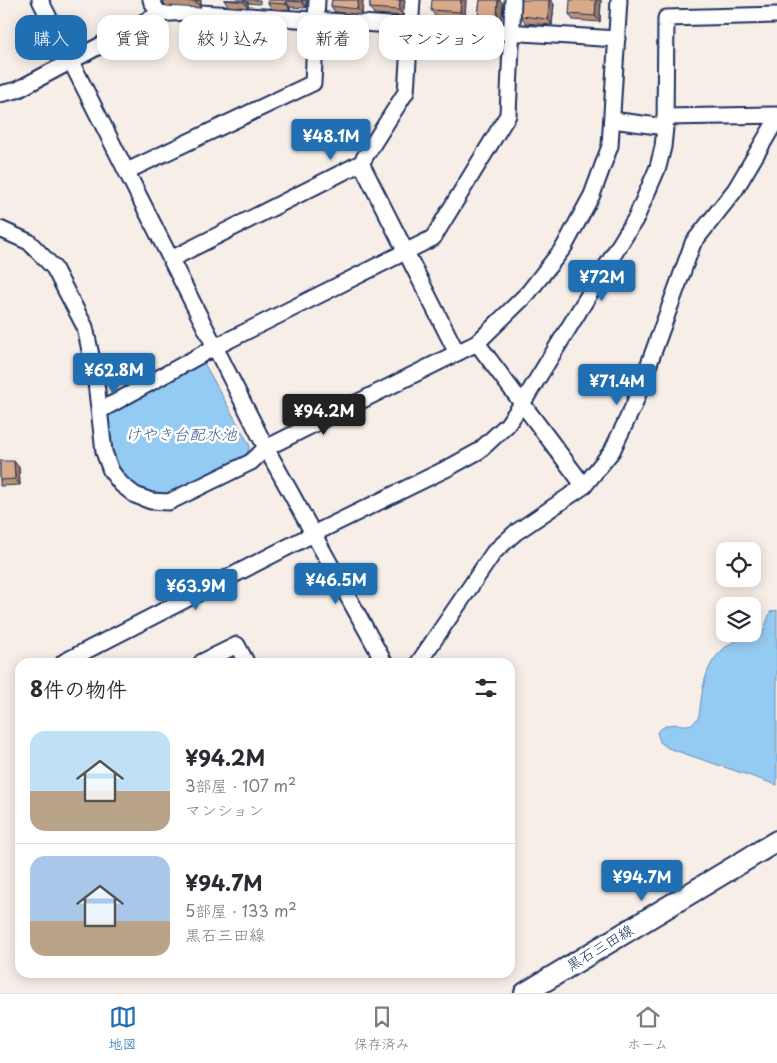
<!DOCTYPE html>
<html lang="ja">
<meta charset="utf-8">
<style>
:root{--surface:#fff;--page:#f7f7f7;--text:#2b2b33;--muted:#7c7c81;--line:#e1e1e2;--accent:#1f6fb2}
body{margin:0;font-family:"Playpen Sans","Klee One",sans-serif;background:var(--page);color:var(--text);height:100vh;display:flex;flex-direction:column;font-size:19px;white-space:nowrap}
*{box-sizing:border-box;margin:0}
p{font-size:16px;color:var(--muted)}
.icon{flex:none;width:28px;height:28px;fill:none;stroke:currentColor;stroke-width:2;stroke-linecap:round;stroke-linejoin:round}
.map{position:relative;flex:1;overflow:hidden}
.panel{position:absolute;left:15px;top:658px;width:500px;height:320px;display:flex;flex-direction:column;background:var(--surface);border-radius:15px;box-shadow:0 2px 12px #0003}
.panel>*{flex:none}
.hud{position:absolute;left:15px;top:15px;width:500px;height:45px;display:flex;gap:10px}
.fabs{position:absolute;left:716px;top:542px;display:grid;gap:10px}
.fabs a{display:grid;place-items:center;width:45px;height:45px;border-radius:10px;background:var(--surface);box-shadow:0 2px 12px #0003;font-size:25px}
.price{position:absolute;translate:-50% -42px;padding:0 11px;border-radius:5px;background:var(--accent);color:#fff;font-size:16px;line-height:32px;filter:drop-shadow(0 1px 2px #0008)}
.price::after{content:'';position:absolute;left:50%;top:30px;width:15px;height:11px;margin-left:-8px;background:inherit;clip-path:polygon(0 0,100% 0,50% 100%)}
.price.active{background:#222;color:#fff}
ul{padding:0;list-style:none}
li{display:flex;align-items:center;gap:15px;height:125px;padding:0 15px}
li+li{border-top:1px solid var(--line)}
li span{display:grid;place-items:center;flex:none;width:140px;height:100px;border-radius:15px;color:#555}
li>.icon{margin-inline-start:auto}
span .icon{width:60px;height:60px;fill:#fffc;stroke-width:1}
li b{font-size:21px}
h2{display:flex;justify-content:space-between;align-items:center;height:60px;padding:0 15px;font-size:21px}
.tag{padding:0 18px;border-radius:15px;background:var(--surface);box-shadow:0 2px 12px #0003;font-size:18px;line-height:45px}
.tag.active{background:var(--accent);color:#fff}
.menu{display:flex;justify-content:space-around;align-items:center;height:70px;border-top:1px solid var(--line);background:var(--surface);font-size:14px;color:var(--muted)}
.menu a{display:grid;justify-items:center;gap:2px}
.menu .active{color:var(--accent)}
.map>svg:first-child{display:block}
</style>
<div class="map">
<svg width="777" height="993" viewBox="0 0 777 993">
<rect width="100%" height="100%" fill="#f7eee8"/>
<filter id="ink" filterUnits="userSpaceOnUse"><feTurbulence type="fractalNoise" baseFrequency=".02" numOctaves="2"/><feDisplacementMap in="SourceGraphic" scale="10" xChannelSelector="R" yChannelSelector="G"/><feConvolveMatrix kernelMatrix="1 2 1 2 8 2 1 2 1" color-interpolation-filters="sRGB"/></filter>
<g filter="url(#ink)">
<g fill="#94cbf3" stroke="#648db7">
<polygon points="204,363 250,446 245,458 173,494 149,494 130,483 112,455 108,416"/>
<path d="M777 610V785L668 748 660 742 657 732C660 730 664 726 668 725 681 722 691 731 699 716 703 686 704 658 735 641 742 638 754 638 762 636L770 612Z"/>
</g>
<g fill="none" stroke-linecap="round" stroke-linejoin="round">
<defs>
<g id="street">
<polyline points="40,0 266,448 477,343 528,293 564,247 592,195 610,146 619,0"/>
<polyline points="151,0 159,14"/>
<polyline points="0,94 17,90 159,14 184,12 617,39"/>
<polyline points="665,117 777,115"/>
<polyline points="612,120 665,127"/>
<polyline points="361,163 457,353"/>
<polyline points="127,171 313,83 317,0"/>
<polyline points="0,229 29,242 54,268 85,327 95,374 104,452 111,471 121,484 135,495 151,501 169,502 251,462 266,448 384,662"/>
<polyline points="171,259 361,163 406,92 412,0"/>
<polyline points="477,343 584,486"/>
<polyline points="101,410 215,347 433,238 508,115 513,0"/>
<polyline points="64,662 315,533 450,467 479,451 507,425 522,404 636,218 658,167 663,147 665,127 666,18 777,15"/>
<polyline points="202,662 237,645 246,662"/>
<polyline points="419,662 494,552 515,533 584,486 612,451 634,405 693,243 735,190 777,119"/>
</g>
<polyline id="secondary" points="525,993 777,841"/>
</defs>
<use href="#street" stroke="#1b2f5e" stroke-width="19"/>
<use href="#secondary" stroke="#1b2f5e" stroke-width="24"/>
<use href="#street" stroke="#fff" stroke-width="15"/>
<use href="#secondary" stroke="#fff" stroke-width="20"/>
</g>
<g fill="#bb9277" stroke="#1b2f5e">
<polygon points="162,0 201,0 200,8 166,6"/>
<polygon points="224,0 260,0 260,4 248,3 248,8 228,6"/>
<polygon points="268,0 307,0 306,8 290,7 290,10 272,9 268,3"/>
<polygon points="332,0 363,0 362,15 335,12 331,6"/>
<polygon points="370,0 405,0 403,16 374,14 370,8"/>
<polygon points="466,0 465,18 435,16 431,10"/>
<polygon points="480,0 500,0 503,4 501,23 482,22 478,16"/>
<polygon points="601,0 600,22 573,20 569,14"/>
<polygon points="554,4 552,25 525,23 521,16"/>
<polygon points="0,462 19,467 20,485 0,486"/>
</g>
<g fill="#987761" stroke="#1b2f5e">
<polygon points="196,0 201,0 200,8 196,2"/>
<polygon points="244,0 246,0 248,3 248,8 244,2"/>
<polygon points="302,0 307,0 306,8 302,2"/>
<polygon points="358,0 363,0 362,15 357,9"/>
<polygon points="400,0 405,0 403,16 399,10"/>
<polygon points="461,0 466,0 465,18 460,12"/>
<polygon points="498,0 500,0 503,4 501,23 497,17"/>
<polygon points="549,0 551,0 554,4 552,25 548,19"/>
<polygon points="596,0 601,0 600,22 595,16"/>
<polygon points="286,1 290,7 290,10 286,4"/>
<polygon points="14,461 19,467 20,485 15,479"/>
</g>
<g fill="#d9aa8a" stroke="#1b2f5e">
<polygon points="166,0 196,0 196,2"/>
<polygon points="224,0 244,0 244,2"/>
<polygon points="268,0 302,0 302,2 286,1 286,4 268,3"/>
<polygon points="332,0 358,0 357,9 331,6"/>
<polygon points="370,0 400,0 399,10 370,8"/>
<polygon points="432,0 461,0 460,12 431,10"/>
<polygon points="480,0 498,0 497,17 478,16"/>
<polygon points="522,0 549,0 548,19 521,16"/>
<polygon points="570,0 596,0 595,16 569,14"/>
<polygon points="0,461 14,461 15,479 0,480"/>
</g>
</g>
<g text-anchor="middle" stroke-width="5" stroke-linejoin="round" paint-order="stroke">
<g font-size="15" fill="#1b2f5e" stroke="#fff">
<text transform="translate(600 948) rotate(-31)" y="5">黒石三田線</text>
</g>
<g font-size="16" font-style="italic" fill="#3f5e8b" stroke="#fff">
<text x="181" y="440">けやき台配水池</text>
</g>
</g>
</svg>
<div class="fabs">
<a><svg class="icon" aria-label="locate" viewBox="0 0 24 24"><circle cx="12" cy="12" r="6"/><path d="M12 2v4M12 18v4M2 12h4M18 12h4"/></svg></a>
<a><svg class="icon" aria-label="layers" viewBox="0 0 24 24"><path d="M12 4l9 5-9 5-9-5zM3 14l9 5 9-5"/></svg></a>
</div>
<b class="price" style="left:331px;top:161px">¥48.1M</b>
<b class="price" style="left:602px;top:302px">¥72M</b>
<b class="price" style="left:114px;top:395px">¥62.8M</b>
<b class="price" style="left:617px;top:406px">¥71.4M</b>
<b class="price active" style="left:324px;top:436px">¥94.2M</b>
<b class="price" style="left:336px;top:605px">¥46.5M</b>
<b class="price" style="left:196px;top:611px">¥63.9M</b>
<b class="price" style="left:642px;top:902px">¥94.7M</b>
<div class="hud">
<a class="tag active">購入</a>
<a class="tag">賃貸</a>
<a class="tag">絞り込み</a>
<a class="tag">新着</a>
<a class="tag">マンション</a>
</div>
<section class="panel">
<h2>8件の物件<svg class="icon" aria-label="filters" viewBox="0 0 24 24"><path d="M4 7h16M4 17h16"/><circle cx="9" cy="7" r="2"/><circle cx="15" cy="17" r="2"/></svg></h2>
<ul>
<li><span style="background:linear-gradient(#bfe0f5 60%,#b9a48a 0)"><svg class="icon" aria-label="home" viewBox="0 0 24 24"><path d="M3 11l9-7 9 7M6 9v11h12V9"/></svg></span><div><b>¥94.2M</b><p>3部屋 · 107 m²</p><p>マンション</p></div></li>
<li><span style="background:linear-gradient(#a9c7e8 65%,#b9a48a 0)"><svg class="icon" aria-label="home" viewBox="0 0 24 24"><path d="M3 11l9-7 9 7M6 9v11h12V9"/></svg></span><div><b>¥94.7M</b><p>5部屋 · 133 m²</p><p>黒石三田線</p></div></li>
</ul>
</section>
</div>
<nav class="menu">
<a class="active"><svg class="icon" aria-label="map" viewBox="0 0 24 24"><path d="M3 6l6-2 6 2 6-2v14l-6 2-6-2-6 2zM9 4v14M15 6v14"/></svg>地図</a>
<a><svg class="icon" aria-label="saved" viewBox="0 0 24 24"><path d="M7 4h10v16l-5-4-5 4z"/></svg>保存済み</a>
<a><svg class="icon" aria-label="home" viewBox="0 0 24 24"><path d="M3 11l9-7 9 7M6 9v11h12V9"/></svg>ホーム</a>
</nav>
